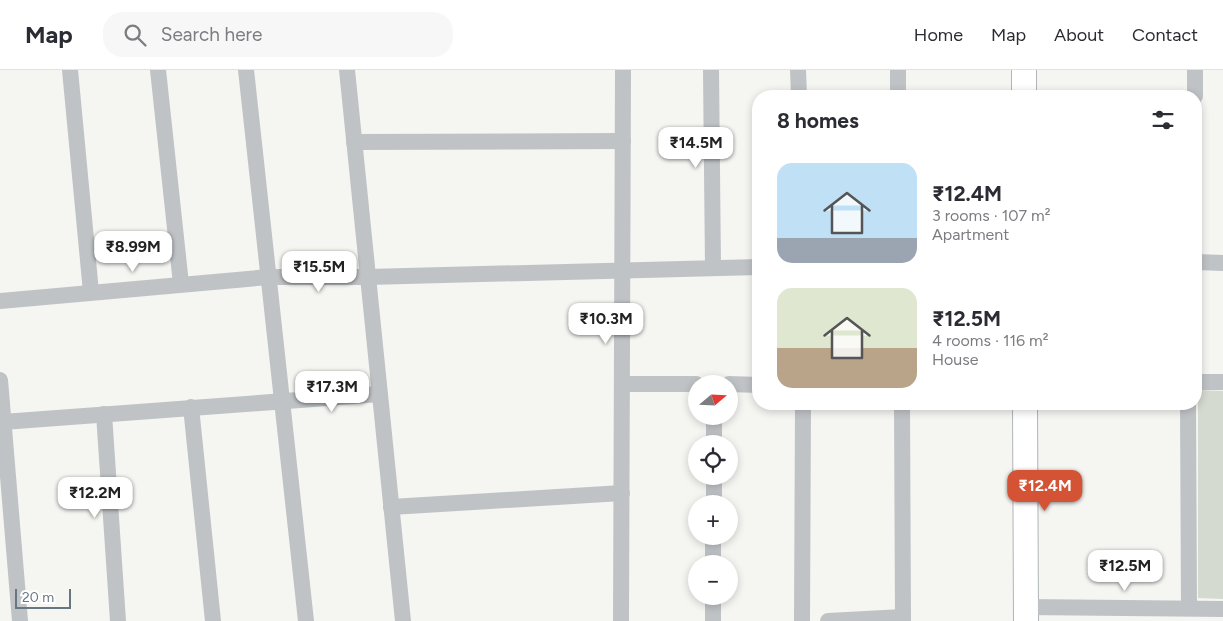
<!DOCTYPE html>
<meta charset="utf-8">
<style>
:root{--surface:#fff;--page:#f7f7f7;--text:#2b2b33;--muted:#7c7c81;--line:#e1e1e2;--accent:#d35334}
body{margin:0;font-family:Figtree,sans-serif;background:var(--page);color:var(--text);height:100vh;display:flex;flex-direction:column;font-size:19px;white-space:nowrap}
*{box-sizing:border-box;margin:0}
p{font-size:16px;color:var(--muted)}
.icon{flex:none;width:28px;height:28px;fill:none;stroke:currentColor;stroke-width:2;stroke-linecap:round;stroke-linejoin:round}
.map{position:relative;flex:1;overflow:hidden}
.drawer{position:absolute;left:752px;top:20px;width:450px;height:320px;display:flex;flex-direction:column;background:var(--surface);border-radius:20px;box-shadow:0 2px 8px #0003}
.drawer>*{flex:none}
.needle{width:32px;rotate:71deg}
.controls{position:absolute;left:688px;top:305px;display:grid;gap:10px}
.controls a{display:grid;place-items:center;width:50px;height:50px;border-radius:50%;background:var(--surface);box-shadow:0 2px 8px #0003;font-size:25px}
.scale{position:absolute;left:15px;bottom:12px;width:56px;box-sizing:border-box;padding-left:5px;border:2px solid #677680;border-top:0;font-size:14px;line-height:18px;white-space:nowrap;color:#677680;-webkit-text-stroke:4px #fff;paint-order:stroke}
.price{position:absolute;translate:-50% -42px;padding:0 11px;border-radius:10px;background:#fff;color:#222;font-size:16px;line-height:32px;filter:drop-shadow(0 1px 2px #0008)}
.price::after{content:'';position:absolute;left:50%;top:30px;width:15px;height:11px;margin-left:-8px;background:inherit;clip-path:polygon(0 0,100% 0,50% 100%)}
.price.current{background:var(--accent);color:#fff}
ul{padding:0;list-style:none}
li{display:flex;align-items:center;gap:15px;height:125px;padding:0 25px}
li span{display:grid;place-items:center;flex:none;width:140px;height:100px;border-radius:15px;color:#555}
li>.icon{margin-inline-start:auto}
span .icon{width:60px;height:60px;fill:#fffc;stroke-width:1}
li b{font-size:21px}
h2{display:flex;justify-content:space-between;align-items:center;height:60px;padding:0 25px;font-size:21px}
header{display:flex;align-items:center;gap:30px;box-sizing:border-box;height:70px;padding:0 25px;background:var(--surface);border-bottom:1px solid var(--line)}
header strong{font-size:24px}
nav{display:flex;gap:28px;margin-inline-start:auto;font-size:18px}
.search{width:350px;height:45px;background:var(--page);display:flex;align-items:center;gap:12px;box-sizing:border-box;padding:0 18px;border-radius:20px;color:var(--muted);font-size:19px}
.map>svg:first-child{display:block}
</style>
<header>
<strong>Map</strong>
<div class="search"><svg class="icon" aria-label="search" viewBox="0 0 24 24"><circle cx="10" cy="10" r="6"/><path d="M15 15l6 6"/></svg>Search here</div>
<nav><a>Home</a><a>Map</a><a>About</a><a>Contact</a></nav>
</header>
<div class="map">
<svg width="1223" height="551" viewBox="0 0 1223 551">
<rect width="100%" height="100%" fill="#f5f5f2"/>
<polygon fill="#d5dad1" points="1198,320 1223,321 1223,529 1198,528"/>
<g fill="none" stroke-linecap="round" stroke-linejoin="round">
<defs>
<g id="secondary">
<polyline points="1024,0 1024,26"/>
<polyline points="1025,334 1026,551"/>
</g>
</defs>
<use href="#secondary" stroke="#afb5b8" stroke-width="26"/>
<g stroke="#bfc3c6" stroke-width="16">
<polyline points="70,0 91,222"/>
<polyline points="158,0 181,214"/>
<polyline points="246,0 306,551"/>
<polyline points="347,0 403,551"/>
<polyline points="711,0 713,198"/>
<polyline points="798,0 799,26"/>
<polyline points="898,0 898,26"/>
<polyline points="1195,0 1195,26"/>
<polyline points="354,72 623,71"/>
<polyline points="1196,189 1196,192 1223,193"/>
<polyline points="0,231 269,207 368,207 759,197"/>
<polyline points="0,310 20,551"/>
<polyline points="1196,312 1223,312"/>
<polyline points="622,314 696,314"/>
<polyline points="729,314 759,315"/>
<polyline points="902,334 903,551"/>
<polyline points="1188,334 1189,538"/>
<polyline points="191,337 213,551"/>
<polyline points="104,344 118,551"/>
<polyline points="3,352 380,324"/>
<polyline points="714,374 714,346"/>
<polyline points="714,434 714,406"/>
<polyline points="391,437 622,423"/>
<polyline points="713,494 713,466"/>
<polyline points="1026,537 1223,539"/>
<polyline points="621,551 623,0"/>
<polyline points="713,551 713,526"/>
<polyline points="802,551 803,334"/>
<polyline points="828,551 903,547"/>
</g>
<use href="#secondary" stroke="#fff" stroke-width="24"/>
</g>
</svg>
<div class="controls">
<a><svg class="needle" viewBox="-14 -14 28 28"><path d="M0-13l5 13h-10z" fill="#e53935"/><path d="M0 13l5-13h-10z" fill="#7c7c81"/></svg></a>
<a><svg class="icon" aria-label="locate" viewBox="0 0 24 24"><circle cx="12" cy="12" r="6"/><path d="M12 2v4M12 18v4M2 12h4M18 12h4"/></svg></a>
<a>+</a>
<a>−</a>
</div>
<div class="scale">20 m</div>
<b class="price" style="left:696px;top:99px">₹14.5M</b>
<b class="price" style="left:133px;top:203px">₹8.99M</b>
<b class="price" style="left:319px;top:223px">₹15.5M</b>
<b class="price" style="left:606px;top:275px">₹10.3M</b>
<b class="price" style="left:332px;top:343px">₹17.3M</b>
<b class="price current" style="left:1045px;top:442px">₹12.4M</b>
<b class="price" style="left:95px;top:449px">₹12.2M</b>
<b class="price" style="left:1125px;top:522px">₹12.5M</b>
<section class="drawer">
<h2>8 homes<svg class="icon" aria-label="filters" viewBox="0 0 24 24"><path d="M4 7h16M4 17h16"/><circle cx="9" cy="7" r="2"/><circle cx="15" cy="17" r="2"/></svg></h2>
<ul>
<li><span style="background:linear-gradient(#bfe0f5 75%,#9aa5b1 0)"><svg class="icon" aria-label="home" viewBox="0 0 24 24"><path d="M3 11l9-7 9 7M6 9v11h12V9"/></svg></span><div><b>₹12.4M</b><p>3 rooms · 107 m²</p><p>Apartment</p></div></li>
<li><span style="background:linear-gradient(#dfe7d0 60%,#b9a48a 0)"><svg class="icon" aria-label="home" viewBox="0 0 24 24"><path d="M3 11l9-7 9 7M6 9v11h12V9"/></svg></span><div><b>₹12.5M</b><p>4 rooms · 116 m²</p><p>House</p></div></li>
</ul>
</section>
</div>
